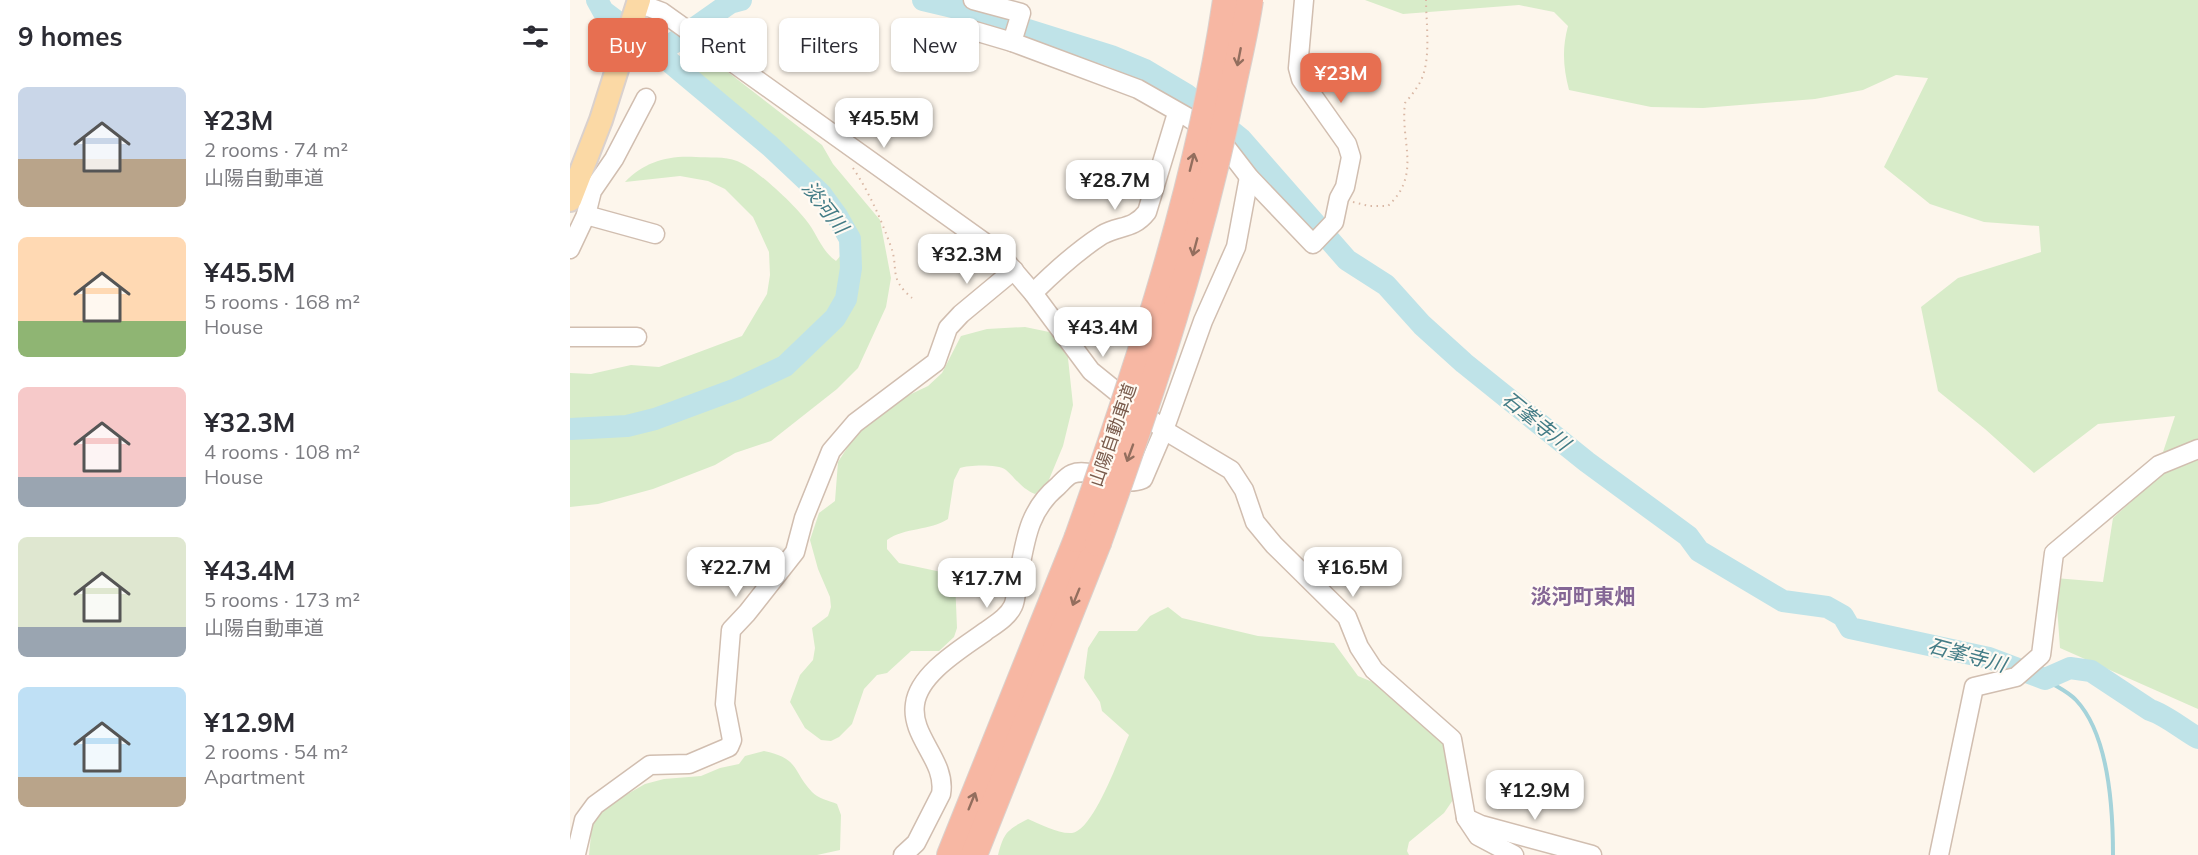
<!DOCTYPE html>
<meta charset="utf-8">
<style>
:root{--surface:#fff;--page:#f2f2f3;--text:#2b2b33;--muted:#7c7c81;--accent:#e76f51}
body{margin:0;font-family:Mulish,"Noto Sans JP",sans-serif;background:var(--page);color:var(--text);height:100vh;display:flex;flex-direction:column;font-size:22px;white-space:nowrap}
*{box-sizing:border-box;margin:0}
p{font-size:20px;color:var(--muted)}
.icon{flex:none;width:33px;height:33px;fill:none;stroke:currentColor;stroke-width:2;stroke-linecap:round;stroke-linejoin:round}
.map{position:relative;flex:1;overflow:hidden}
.sheet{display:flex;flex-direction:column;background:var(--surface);width:570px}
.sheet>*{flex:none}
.hud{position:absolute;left:18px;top:18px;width:570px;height:54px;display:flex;gap:12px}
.price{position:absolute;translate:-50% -51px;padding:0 14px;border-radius:12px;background:#fff;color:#222;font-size:20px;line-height:39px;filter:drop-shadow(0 2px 3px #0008)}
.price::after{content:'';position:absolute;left:50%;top:36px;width:18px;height:14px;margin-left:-9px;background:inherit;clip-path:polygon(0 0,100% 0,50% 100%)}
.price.on{background:var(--accent);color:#fff}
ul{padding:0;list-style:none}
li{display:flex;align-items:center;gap:18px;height:150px;padding:0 18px}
li span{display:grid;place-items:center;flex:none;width:168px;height:120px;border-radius:9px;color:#555}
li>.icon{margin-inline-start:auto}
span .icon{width:72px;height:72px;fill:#fffc;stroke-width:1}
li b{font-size:26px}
h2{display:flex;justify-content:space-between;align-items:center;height:72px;padding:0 18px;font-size:26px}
.chip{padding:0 21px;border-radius:9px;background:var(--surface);box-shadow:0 2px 4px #0004;font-size:21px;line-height:54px}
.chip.on{background:var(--accent);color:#fff}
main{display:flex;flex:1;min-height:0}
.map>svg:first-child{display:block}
</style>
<main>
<section class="sheet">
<h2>9 homes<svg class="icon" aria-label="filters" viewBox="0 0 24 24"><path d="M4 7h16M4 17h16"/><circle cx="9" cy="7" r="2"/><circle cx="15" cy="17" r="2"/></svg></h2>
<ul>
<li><span style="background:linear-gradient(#c9d6e8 60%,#b9a48a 0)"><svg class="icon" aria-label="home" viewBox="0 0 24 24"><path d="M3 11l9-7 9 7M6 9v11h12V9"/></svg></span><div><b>¥23M</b><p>2 rooms · 74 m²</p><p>山陽自動車道</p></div></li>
<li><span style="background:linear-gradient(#ffd9b3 70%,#8fb573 0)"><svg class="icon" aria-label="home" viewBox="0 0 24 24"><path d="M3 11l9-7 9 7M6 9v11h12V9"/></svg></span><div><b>¥45.5M</b><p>5 rooms · 168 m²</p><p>House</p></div></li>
<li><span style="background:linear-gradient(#f6c9c9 75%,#9aa5b1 0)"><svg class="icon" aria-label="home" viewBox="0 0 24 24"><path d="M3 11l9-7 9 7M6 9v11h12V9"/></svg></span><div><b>¥32.3M</b><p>4 rooms · 108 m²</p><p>House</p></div></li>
<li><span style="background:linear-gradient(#dfe7d0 75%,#9aa5b1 0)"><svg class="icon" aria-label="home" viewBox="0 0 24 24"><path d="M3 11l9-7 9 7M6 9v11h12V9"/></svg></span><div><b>¥43.4M</b><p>5 rooms · 173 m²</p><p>山陽自動車道</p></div></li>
<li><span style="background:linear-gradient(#bfe0f5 75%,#b9a48a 0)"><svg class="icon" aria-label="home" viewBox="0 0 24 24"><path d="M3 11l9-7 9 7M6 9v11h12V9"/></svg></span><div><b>¥12.9M</b><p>2 rooms · 54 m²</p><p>Apartment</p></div></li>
</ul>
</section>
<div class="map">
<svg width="1628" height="855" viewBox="0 0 1628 855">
<rect width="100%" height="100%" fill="#fdf6ec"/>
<g fill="#d8ecc9">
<path d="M795 0H1628V709L1490 648 1485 578 1533 582 1543 518 1583 482 1605 416 1528 424 1464 473 1415 429 1368 391 1351 307 1388 278 1471 252 1469 226 1414 222 1360 204 1314 167 1358 78 1326 75 1293 90 1245 99 1133 108 1081 107 999 90C993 67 992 48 998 26L984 12 949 5 833 14Z"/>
<path d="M132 52 252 145 263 164 310 220 321 278 316 307 288 368 267 389 201 441 165 453 145 465 83 489 28 504 0 507V432L11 422 0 419V373L21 374 61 365 89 367 172 336 197 294 200 275 199 252 183 217 155 189 138 181 110 176 55 182C74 162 98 155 126 157 138 158 155 156 167 161 186 168 227 207 239 224 248 237 253 252 266 261 270 256 274 253 274 245 272 202 149 102 115 70L110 62 113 53Z"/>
<path d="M455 327 484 333 497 349 503 405 493 446 478 482 465 494C452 489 446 479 436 470 428 464 399 465 390 468L384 480 378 519C360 531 335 527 317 540V549L329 563 376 573 385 580 387 628 384 637 369 651H341L317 673 307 675 294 689 282 724 269 737 261 741 251 740 235 728 220 702 230 675 243 660 245 648 242 628 258 616 261 607 260 597 248 569 240 540 249 513 265 501 268 462 299 414 358 386 372 373 391 336 417 329Z"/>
<path d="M598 607 612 618 688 636 764 643 788 676 805 683 876 741 885 797 874 813 839 842 837 851 839 855H428C434 832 437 830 458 819 470 824 488 834 502 833 524 830 550 755 559 735L532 711 530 702 514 678 518 648 529 631H567L580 616Z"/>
<path d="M194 751C230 759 221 769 242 792 247 798 260 801 267 804L271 815 270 850 247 855H19L22 825 33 808 75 784 94 779 131 776 150 768 169 764 175 756Z"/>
</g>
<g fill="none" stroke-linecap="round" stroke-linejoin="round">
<path stroke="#a5d3da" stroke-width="4" d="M1475 679C1485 686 1498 691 1506 700 1539 735 1543 808 1543 855"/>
<g stroke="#bfe3e8" stroke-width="22">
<path d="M353 0 391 9 541 56 575 70 617 95 671 139 777 260 816 285 852 325 894 363 1017 462 1118 536 1129 551 1213 601 1257 607 1273 616 1280 628 1419 658 1475 679 1500 668 1521 671 1580 710C1596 715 1612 729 1628 738"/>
<polyline points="89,53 160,3 171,0"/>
<polyline points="0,429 57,426 85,419 166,389 215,366 265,318 276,299 281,268 280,239 267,216 251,194 200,146 89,53 33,11 27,0"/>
</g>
<defs>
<g id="minor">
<polyline points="403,0 451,13 442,42"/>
<polyline points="68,3 92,12 428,252 463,293 521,371 594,430 661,470 674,490 685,522 704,545 777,617 789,647 804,670 882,739 896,818 908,836 944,855"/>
<polyline points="398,29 442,42 568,89 619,118 649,138 679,177 743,244 764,222 769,198 775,187 781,157 777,144 731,79 728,68 734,0"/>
<polyline points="16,215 85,234"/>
<polyline points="0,249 16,215 22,191 44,159 76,98"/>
<path d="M463 293C484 272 507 251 532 235 549 225 563 230 577 212L607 113"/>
<polyline points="0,337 67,337"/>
<polyline points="896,818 911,825 1022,855"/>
<polyline points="2,855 6,854 14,820 25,805 80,765 119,764 159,747 162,740 155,704 161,630 177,613 225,552 234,518 261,451 285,423 366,362 378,328 391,314 444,270"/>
<path d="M333 855 346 843 371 794C377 761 340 737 345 704 349 673 393 648 416 631 426 624 438 617 443 606 446 600 446 591 447 584 455 545 456 512 488 486 492 482 497 476 502 474 521 466 549 489 573 479L594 430 633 321 666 247 679 177"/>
<polyline points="1369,855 1404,687 1446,677 1471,655 1484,553 1589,465 1628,449"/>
</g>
<polyline id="major" points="0,200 31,120 69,0"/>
<g id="highway">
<polyline points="380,855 507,539"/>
<polyline points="404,855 528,543"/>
</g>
</defs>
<use href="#minor" stroke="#d1beb0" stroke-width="21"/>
<use href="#major" stroke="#dad1cd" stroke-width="26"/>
<use href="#highway" stroke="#dad1cd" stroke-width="28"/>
<g stroke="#d9b8a5" stroke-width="2" stroke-dasharray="1.5 4.5" stroke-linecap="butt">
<path d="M283 168C299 192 310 217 320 244 330 269 317 277 342 298"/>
<path d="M783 202 799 206H818C852 174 830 143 835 103 840 97 845 91 849 84 862 63 856 24 856 0"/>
</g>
<use href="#minor" stroke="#fff" stroke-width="18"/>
<use href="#major" stroke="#fbd9a5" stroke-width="22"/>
<use href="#highway" stroke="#f7b7a3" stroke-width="26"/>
<defs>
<g id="highway-bridge">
<path d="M507 539C569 365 629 183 656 0"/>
<path d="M528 543C582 393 632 242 663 85 669 57 676 28 680 0"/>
</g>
</defs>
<use href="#highway-bridge" stroke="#dad1cd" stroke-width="28" stroke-linecap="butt"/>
<use href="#highway-bridge" stroke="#f7b7a3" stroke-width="26"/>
</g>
<defs><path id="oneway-shaft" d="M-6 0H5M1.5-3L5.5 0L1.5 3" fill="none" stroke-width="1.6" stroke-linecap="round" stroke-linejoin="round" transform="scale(1.5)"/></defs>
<g stroke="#936e5e">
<use href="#oneway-shaft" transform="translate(669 57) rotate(101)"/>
<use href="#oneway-shaft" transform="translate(622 162) rotate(-76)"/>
<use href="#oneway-shaft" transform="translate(625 247) rotate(105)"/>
<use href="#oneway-shaft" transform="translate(560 453) rotate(110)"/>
<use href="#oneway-shaft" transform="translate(506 597) rotate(112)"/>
<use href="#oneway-shaft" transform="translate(402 801) rotate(-68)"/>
</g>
<g text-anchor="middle" stroke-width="4.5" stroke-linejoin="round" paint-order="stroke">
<g font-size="18" fill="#7a5c4d" stroke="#fffaf3">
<text transform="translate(543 435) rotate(-71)" y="6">山陽自動車道</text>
</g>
<g font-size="20" font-style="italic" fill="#437c86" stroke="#fffaf3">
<text transform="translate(255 207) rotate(52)" y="7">淡河川</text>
<text transform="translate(966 421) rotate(39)" y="7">石峯寺川</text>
<text transform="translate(1397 655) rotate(15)" y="7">石峯寺川</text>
</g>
<g font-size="21" font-weight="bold" fill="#846695" stroke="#fffaf3">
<text x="1013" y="604">淡河町東畑</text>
</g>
</g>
</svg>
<b class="price on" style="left:771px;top:104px">¥23M</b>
<b class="price" style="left:314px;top:149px">¥45.5M</b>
<b class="price" style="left:545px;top:211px">¥28.7M</b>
<b class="price" style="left:397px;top:285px">¥32.3M</b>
<b class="price" style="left:533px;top:358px">¥43.4M</b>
<b class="price" style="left:166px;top:598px">¥22.7M</b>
<b class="price" style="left:783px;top:598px">¥16.5M</b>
<b class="price" style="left:417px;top:609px">¥17.7M</b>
<b class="price" style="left:965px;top:821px">¥12.9M</b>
<div class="hud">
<a class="chip on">Buy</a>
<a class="chip">Rent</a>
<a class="chip">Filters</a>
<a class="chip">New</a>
</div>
</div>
</main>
